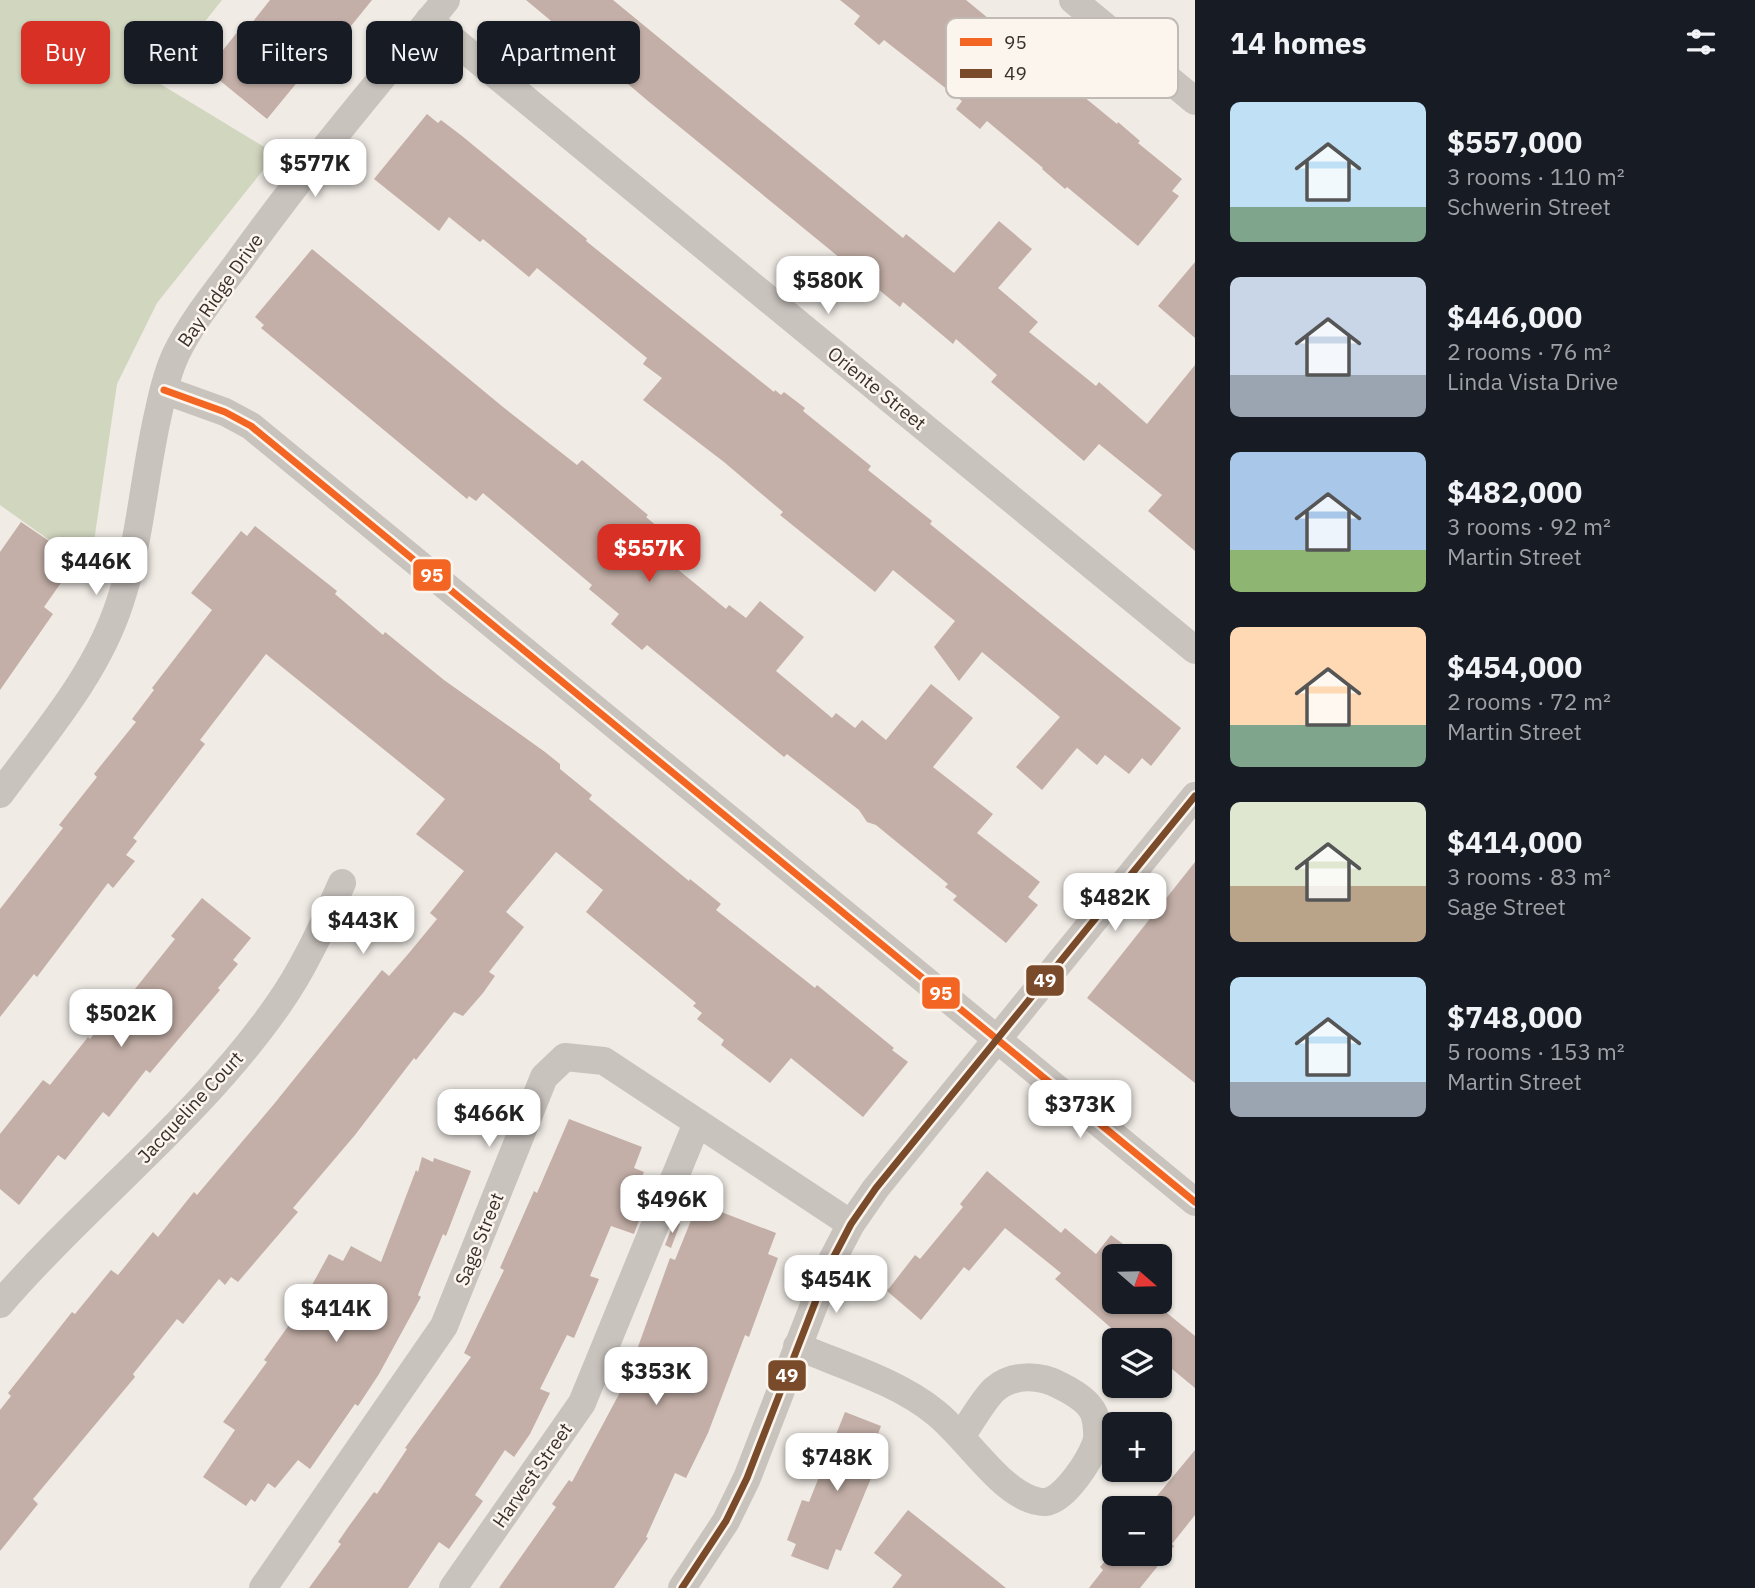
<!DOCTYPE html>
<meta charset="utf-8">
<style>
:root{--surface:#171b24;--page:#20242c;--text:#f1f3f6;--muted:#9ea1a6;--accent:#d93025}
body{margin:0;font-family:"IBM Plex Sans",sans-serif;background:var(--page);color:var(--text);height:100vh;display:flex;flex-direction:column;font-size:26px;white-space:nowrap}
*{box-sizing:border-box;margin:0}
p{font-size:23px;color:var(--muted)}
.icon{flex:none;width:38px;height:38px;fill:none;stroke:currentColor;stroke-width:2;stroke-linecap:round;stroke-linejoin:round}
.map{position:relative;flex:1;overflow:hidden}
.side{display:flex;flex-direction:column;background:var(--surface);width:560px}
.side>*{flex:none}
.banner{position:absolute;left:21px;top:21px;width:665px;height:63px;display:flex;gap:14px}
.needle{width:46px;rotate:110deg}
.tools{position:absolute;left:1102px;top:1244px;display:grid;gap:14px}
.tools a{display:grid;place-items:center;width:70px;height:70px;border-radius:10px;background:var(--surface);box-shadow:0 2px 5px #0004;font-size:35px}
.price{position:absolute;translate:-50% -60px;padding:0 16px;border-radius:14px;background:#fff;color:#222;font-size:23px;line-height:46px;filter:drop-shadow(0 2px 4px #0008)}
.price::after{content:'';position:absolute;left:50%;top:42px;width:21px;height:16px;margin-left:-10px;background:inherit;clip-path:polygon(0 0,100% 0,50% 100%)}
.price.current{background:var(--accent);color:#fff}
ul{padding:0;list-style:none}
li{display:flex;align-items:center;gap:21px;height:175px;padding:0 35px}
li span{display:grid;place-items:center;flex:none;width:196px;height:140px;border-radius:10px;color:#555}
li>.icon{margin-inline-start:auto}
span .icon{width:84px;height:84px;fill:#fffc;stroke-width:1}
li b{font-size:30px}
h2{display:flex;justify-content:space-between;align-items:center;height:84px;padding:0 35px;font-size:30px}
.chip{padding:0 24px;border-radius:10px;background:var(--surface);box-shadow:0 2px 5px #0004;font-size:24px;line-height:63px}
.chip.current{background:var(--accent);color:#fff}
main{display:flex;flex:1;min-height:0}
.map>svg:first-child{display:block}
</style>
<main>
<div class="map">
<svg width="1195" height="1588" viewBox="0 0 1195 1588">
<rect width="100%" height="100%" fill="#f0ebe5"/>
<polygon fill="#d1d6bf" points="0,0 222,0 157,82 276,154 157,303 117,384 90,569 0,505"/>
<g fill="#c3afa7">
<polygon points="270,0 372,0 309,78 304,74 267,119 207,70 239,30 243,34"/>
<polygon points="526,0 613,0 903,238 906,234 954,273 999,221 1032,249 998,288 1038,322 1029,332 1096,386 1099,382 1147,424 1195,365 1195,551 1148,511 1162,495 1099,444 1084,461 991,382 997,375 956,339 953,344 903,302 900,307 648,101 628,84 631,80 589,46 586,50"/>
<polygon points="840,0 966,0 1117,124 1118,122 1140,141 1138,143 1182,179 1172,191 1179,196 1138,246 1067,187 1065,189 1042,169 1043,168 987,121 980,129 956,109 962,101 884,40 879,45 854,24 860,16"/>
<polygon points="427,114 438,123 441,120 462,136 587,239 586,241 774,392 775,390 781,395 784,392 805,408 803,411 871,466 868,470 932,521 930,524 1181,728 1151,766 1142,758 1129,774 1105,755 1097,765 1077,748 1042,790 1016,767 1060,717 982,652 959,681 934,647 955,621 893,570 875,592 780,515 783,512 724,462 643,400 662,378 643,364 647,358 537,268 529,277 483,239 480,242 449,217 439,231 374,179"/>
<polygon points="312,249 503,407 577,465 582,460 648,515 646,517 677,543 664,558 726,609 729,605 746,618 760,601 804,637 776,671 832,718 836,713 855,728 862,720 886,740 931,684 973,718 933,767 993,814 977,833 1040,882 1028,897 1038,905 1006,943 953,900 957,896 945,887 948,884 876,825 867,822 859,810 787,754 784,757 647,645 642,650 611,624 619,614 589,589 592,585 483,493 476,501 469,496 467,499 261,328 264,325 255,317"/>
<polygon points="1195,262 1195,338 1158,306"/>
<polygon points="21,522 77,560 44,607 53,614 0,690 0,552"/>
<polygon points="255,526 337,591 335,594 383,635 385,632 444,680 545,752 560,764 560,769 592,795 589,799 689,881 690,879 721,904 716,910 815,988 817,985 894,1048 892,1050 908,1062 863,1117 791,1058 770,1083 721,1045 724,1040 697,1019 702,1013 693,1006 696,1003 586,912 603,890 556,852 506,912 524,927 489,972 495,976 483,993 463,1016 454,1012 416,1060 414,1058 355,1135 293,1208 298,1212 238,1282 231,1277 225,1285 219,1279 183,1324 177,1319 133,1374 135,1377 33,1499 38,1504 0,1551 0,1410 11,1396 8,1393 72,1312 75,1314 111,1270 118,1275 153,1232 158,1237 194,1192 197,1195 274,1104 382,970 389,976 409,953 437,919 430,913 464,871 416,834 445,799 266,654 200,740 205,744 133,838 137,841 126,855 135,861 113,888 108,883 37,977 34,974 0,1017 0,909 63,828 59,825 97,777 94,774 136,722 132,719 154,690 152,688 212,610 191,593 241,531 247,536"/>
<polygon points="1195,862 1195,1083 1087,998"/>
<polygon points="202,898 251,938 233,960 238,964 218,988 220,990 150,1073 146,1070 109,1117 103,1112 65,1160 58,1155 19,1205 0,1189 0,1134 43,1080 50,1085 88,1037 90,1039 129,992 131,994 175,939 171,936"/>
<polygon points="569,1119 642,1147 634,1168 644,1172 630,1205 643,1210 634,1234 611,1226 590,1276 599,1279 574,1338 567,1335 540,1389 550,1393 530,1434 514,1457 505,1450 475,1495 483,1501 449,1549 439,1542 408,1588 309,1588 341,1544 338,1542 349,1526 374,1492 377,1494 407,1449 405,1448 471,1357 464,1353 504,1270 500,1268 534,1191 537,1193"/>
<polygon points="422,1157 433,1162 434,1158 471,1171 446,1236 443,1234 418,1295 421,1297 379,1374 358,1406 355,1404 310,1469 298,1460 275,1488 268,1483 255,1502 251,1499 246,1506 203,1477 235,1430 223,1422 267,1362 264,1360 294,1318 329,1254 343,1261 351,1246 381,1262 416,1170 418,1172"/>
<polygon points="987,1171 1061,1233 1065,1228 1096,1254 1111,1235 1139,1256 1115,1256 1115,1302 1158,1302 1156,1304 1195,1336 1195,1388 1160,1359 1160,1340 1125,1340 1055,1279 1061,1273 1005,1228 969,1271 964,1267 921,1320 887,1291 915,1255 920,1259 963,1207 960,1204"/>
<polygon points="698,1203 776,1233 768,1254 778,1258 749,1337 745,1335 708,1433 686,1478 675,1473 646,1537 648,1538 614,1588 499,1588 556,1507 552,1504 569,1480 572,1482 625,1383 670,1258 675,1260"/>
<polygon points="674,1222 680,1224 671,1248 665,1245"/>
<polygon points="1160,1274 1172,1284 1160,1299"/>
<polygon points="845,1412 881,1426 874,1445 883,1449 841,1551 836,1549 828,1570 791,1556 796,1544 787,1540 802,1500 809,1502"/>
<polygon points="1195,1450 1195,1515 1172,1544 1174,1546 1140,1588 1089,1588 1103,1570 1100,1567 1115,1549 1115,1554 1160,1554 1160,1508 1147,1508"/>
<polygon points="908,1510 1006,1588 892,1588 902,1575 874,1553"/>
</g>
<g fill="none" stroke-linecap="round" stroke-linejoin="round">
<g stroke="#c9c3be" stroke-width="28">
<polyline points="1073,0 1195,101"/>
<polyline points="429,20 1195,650"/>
<polyline points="164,390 225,412 251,426 1195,1202"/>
<path d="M0 794C44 734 97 674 120 602 141 539 144 473 159 410 163 391 168 371 176 354 193 319 219 289 242 257 306 168 376 85 446 0"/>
<path d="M0 1304C89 1201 200 1117 278 1005 305 967 323 925 342 883"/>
<path d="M797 1346C843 1366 897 1381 936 1413 966 1437 996 1486 1030 1499 1033 1500 1042 1503 1045 1502 1065 1500 1090 1460 1096 1443 1098 1437 1097 1424 1095 1417 1092 1403 1073 1392 1061 1386 1041 1375 1014 1373 995 1389 985 1397 970 1424 961 1436"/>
<polyline points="263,1588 444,1326 544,1077 565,1057 604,1061 851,1224"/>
<polyline points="453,1588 582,1403 697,1123"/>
<polyline points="682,1588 726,1521 747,1478 830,1264 851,1224 876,1188 1195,796"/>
</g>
<defs>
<polyline id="bus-1" points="164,390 225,412 251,426 1195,1202"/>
<polyline id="bus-2" points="682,1588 726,1521 747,1478 830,1264 851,1224 876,1188 1195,796"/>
</defs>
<use href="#bus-1" stroke="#fbf5ee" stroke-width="12"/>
<use href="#bus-2" stroke="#fbf5ee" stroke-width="12"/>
<use href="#bus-1" stroke="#f26522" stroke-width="7"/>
<use href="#bus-2" stroke="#7a4b2a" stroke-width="7"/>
</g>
<g text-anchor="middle" stroke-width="5" stroke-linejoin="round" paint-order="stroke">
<g font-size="19" fill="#3b302b" stroke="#fbf5ee">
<text transform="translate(220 290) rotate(-55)" y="7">Bay Ridge Drive</text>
<text transform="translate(877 388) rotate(39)" y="7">Oriente Street</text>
<text transform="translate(190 1107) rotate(-47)" y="7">Jacqueline Court</text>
<text transform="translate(479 1239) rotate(-68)" y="7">Sage Street</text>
<text transform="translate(532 1475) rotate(-55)" y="7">Harvest Street</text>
</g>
</g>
<rect x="946" y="18" width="232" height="80" rx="10" fill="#fbf5ee" stroke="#c1bab4" stroke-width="2"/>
<rect x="960" y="38" width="32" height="8" fill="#f26522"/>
<rect x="960" y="69" width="32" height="9" fill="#7a4b2a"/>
<g font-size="19" fill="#3b302b">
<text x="1004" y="49">95</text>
<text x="1004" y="80">49</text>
</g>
<g stroke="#fbf5ee" stroke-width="2.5">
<rect x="412" y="558" width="40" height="34" rx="7" fill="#f26522"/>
<rect x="1025" y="964" width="40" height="33" rx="7" fill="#7a4b2a"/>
<rect x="921" y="976" width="40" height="34" rx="7" fill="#f26522"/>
<rect x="767" y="1359" width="40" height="33" rx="7" fill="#7a4b2a"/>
</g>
<g font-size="19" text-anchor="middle" font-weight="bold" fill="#fff">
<text x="432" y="582">95</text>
<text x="1045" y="987">49</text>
<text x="941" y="1000">95</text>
<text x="787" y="1382">49</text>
</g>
</svg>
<div class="tools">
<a><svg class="needle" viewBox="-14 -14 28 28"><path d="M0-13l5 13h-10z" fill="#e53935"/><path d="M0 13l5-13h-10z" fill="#9ea1a6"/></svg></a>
<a><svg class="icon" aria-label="layers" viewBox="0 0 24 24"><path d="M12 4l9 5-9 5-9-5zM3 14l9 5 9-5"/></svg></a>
<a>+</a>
<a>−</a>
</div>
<b class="price" style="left:315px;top:199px">$577K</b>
<b class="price" style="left:828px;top:316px">$580K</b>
<b class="price current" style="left:649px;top:584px">$557K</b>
<b class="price" style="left:96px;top:597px">$446K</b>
<b class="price" style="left:1115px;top:933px">$482K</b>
<b class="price" style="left:363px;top:956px">$443K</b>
<b class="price" style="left:121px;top:1049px">$502K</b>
<b class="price" style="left:1080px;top:1140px">$373K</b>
<b class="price" style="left:489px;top:1149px">$466K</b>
<b class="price" style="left:672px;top:1235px">$496K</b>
<b class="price" style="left:836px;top:1315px">$454K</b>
<b class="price" style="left:336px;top:1344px">$414K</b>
<b class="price" style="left:656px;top:1407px">$353K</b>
<b class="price" style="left:837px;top:1493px">$748K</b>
<div class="banner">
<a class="chip current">Buy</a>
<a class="chip">Rent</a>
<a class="chip">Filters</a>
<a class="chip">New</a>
<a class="chip">Apartment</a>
</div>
</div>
<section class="side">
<h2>14 homes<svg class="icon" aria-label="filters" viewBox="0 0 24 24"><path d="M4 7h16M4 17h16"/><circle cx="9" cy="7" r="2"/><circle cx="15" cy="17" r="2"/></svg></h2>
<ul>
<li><span style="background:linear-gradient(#bfe0f5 75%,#7fa58c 0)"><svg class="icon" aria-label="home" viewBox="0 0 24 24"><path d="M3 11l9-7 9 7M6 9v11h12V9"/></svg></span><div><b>$557,000</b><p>3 rooms · 110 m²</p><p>Schwerin Street</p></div></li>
<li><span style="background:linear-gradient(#c9d6e8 70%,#9aa5b1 0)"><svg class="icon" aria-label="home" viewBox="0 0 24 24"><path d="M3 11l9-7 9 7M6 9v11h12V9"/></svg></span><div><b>$446,000</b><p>2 rooms · 76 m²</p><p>Linda Vista Drive</p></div></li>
<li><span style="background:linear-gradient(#a9c7e8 70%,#8fb573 0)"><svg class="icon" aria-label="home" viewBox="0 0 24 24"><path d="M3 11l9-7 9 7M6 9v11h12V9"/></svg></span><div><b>$482,000</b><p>3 rooms · 92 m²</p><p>Martin Street</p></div></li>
<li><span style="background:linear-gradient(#ffd9b3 70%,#7fa58c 0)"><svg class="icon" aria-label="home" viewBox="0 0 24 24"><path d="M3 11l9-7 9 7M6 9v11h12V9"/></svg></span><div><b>$454,000</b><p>2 rooms · 72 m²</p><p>Martin Street</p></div></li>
<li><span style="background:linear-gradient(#dfe7d0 60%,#b9a48a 0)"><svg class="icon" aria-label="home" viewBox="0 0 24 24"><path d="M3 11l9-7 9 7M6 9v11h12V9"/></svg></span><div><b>$414,000</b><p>3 rooms · 83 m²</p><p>Sage Street</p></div></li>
<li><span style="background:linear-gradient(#bfe0f5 75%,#9aa5b1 0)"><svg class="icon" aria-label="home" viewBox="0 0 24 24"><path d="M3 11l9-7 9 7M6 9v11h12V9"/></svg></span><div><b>$748,000</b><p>5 rooms · 153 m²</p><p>Martin Street</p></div></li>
</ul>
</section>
</main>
